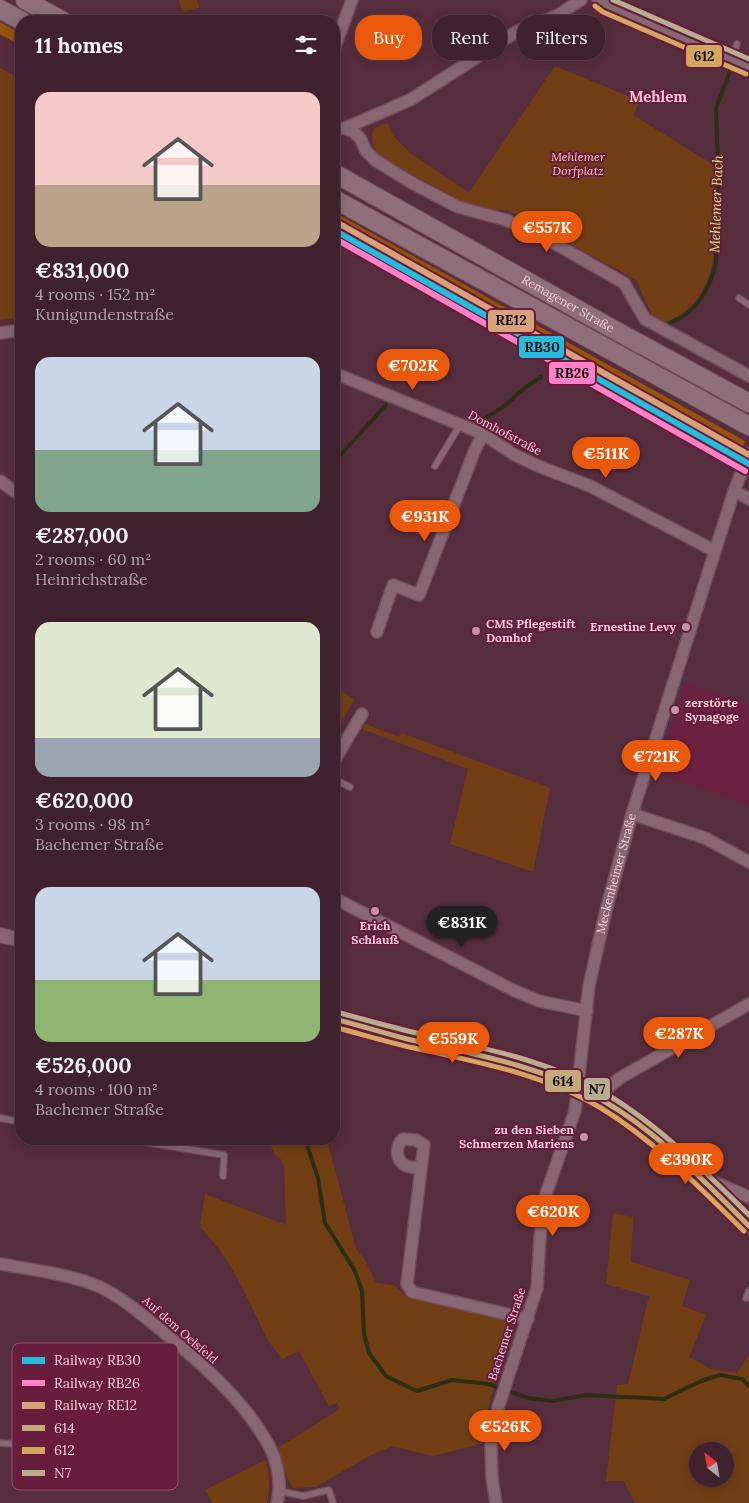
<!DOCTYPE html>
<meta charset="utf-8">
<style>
:root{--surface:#40222e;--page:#4b2f3a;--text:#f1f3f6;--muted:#aea4aa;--line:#593f4a;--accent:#ea580c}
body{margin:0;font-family:Lora,serif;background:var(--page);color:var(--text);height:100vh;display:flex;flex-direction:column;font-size:19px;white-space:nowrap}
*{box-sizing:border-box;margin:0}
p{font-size:16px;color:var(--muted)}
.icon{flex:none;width:28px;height:28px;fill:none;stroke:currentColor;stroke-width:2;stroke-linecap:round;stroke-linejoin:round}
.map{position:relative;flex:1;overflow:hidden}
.sheet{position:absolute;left:15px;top:15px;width:325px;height:1130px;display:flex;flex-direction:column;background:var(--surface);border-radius:20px;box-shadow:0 2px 12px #0003,0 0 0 1px var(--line)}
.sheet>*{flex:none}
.guide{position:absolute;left:355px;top:15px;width:319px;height:45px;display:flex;gap:10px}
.needle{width:32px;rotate:329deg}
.controls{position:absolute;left:689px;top:1442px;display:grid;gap:10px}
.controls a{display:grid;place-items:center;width:45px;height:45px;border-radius:50%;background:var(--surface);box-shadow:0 2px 12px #0003,0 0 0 1px var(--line);font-size:25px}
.price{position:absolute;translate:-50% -42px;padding:0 11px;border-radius:18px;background:var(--accent);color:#fff;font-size:16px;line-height:32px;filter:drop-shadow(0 1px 2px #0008)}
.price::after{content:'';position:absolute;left:50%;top:30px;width:15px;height:11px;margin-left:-8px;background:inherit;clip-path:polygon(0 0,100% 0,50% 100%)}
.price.on{background:#222;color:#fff}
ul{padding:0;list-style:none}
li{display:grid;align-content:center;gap:10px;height:265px;padding:0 20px}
li span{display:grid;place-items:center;height:155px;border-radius:15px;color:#555}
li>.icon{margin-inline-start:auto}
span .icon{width:90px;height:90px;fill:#fffc;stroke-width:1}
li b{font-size:21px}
h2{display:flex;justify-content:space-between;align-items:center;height:60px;padding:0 20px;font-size:21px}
.chip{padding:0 18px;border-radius:20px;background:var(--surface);box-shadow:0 2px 12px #0003,0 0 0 1px var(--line);font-size:18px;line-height:45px}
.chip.on{background:var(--accent);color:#fff}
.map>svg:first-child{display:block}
</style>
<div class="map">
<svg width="749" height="1503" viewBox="0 0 749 1503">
<rect width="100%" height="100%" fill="#562e3e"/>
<polygon fill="#6d2141" points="685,683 749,705 749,805 658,773"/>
<g fill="#723f14" fill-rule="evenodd">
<polygon points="179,0 197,0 199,8 182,12"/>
<path d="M555 66 640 101 633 115 715 166 713 262C707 289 692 313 665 322L652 315 637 283 638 281 514 213 507 210H490L467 204 382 158C374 150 369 139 374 128L387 123 394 137 410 153 469 193Z"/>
<polygon points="0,68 21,79 21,318 0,320"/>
<polygon points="334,685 354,700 334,735"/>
<polygon points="363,723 399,737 402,733 550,788 533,872 450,844 468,769 360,728"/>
<path d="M267 1139H327L356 1249 365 1260 376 1283 394 1285 408 1298 505 1319 510 1323 514 1333 490 1398 483 1443 434 1456 392 1446 369 1456 316 1487 294 1488C286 1482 283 1459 278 1448L340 1409 337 1403 329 1406 299 1351 282 1359C277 1351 270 1345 266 1337 247 1297 231 1258 200 1227L205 1194 286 1225 284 1166 280 1158 276 1156Z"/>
<path d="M613 1213 633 1217 631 1262 690 1280 682 1306 706 1315 689 1357 711 1369 737 1373 749 1355V1503H635L624 1481H606L617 1385 628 1384 649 1296 606 1284ZM698 1451H725V1479H698Z"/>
<path d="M265 1460C270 1475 270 1487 267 1503H212L205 1490Z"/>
</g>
<g fill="#995308">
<polygon points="0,22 21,34 21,46 0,34"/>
<polygon points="334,212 745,441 741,452 334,222"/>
</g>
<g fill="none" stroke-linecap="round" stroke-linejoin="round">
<g stroke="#2c2f13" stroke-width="4">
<path d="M670 323C696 313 710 289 716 263L718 167 716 108 731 69"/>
<polyline points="481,421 503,407 526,387 541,377"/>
<polyline points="334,462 386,405"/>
<polyline points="305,1139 318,1178 325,1223 355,1271 362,1291 364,1334 369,1353 386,1376 417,1391 452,1380 489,1384 528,1398 553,1401 586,1395 664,1399 701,1381 720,1375 742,1379 749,1386"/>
</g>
<defs>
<g id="service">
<polyline points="732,59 737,44"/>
<polyline points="739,298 749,305"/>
<polyline points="435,466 460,425"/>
<polyline points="334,779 350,787"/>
<polyline points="0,1118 21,1122"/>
<polyline points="125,1139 224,1155 223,1176"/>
<polyline points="746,1298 749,1291"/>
<polyline points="0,1443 14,1444 48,1424 66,1424"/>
<polyline points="280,1491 303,1496 329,1490 333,1503"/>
</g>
<g id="minor">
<polyline points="334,49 352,0"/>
<polyline points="345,128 354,132 360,138 366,151 375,160 412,183 458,207 506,220 540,235 624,283 645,319 749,376"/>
<polyline points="334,129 345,128 410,100 516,32 558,15 581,0"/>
<polyline points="0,333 21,330"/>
<polyline points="334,373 483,434 513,454 538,466 590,486 715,551"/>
<polyline points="0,481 21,496"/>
<polyline points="734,491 749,499"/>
<polyline points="377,632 393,585 419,595 474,452 483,434"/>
<polyline points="334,761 362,714"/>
<polyline points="632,814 705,838 749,862"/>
<polyline points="334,898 515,991 539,1001 587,1011"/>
<polyline points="596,1097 620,1078 749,1004"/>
<path d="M421 1168C415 1167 409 1168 404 1165 396 1159 395 1146 403 1139L416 1140 424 1145 407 1284 412 1292 528 1319"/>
<polyline points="702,1177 749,1197"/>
<path d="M0 1264C29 1269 74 1275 100 1287 123 1298 142 1315 162 1331 200 1362 244 1400 268 1444 278 1461 282 1485 277 1503"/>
<path id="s1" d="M496 1503 492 1478 491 1445 498 1408 537 1288 540 1237 546 1194 575 1111 589 986 606 910 632 814 734 491 749 454"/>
</g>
<g id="tertiary">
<polyline points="599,0 606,5 749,67"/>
<polyline points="0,935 21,940"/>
<path d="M334 1019C362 1026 390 1035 418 1041 472 1053 529 1064 579 1088 645 1119 698 1175 749 1226"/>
</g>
<g id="primary">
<polyline points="25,0 63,21"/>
<polyline points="0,9 22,21"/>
<path id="s2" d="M334 173 611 328 749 403"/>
<polyline points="334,199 749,426"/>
</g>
</defs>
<use href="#service" stroke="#724d5b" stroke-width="8"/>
<use href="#minor" stroke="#724d5b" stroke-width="14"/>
<use href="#tertiary" stroke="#724d5b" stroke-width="16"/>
<use href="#primary" stroke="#724d5b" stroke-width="20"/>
<use href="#service" stroke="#886773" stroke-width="5.5"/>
<use href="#minor" stroke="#886773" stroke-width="11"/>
<use href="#tertiary" stroke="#886773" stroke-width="14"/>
<use href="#primary" stroke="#8f6f7a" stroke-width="18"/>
<defs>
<path id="bus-1" d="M334 1019C359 1025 383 1033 407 1039 474 1054 542 1066 602 1100 658 1132 704 1181 749 1226"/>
<g id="bus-2">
<polyline points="595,6 603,12 746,74"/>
<path d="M334 1027C361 1034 387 1042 414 1048 478 1062 544 1074 601 1108 655 1141 699 1187 744 1231"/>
</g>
<g id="bus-3">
<polyline points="613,0 749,59"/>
<path d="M336 1012C363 1019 390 1027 417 1033 482 1048 549 1060 608 1095 661 1127 705 1172 749 1215"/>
</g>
</defs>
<use href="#bus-1" stroke="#671d3b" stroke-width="9"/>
<use href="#bus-2" stroke="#671d3b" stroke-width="9"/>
<use href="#bus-3" stroke="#671d3b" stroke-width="9"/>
<use href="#bus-1" stroke="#c2aa79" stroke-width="5"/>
<use href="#bus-2" stroke="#d4a55e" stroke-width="5"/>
<use href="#bus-3" stroke="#b8ae8d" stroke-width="5"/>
<defs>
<polyline id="rail-1" points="334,230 749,464"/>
<polyline id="rail-2" points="334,238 745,471"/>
<polyline id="rail-3" points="338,223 749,455"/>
</defs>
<use href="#rail-1" stroke="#671d3b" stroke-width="10"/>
<use href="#rail-2" stroke="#671d3b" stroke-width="10"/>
<use href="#rail-3" stroke="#671d3b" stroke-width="10"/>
<use href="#rail-1" stroke="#26bcdd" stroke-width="6"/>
<use href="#rail-2" stroke="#ff80c5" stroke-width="6"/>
<use href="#rail-3" stroke="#d9a179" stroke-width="6"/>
</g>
<g fill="#c195a3" stroke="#671d3b" stroke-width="2">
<circle cx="686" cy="627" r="5"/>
<circle cx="476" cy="631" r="5"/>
<circle cx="675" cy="710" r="5"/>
<circle cx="375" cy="911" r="5"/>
<circle cx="584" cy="1137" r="5"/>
</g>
<g text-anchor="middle" stroke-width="4" stroke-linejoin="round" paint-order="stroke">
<g font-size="12" font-style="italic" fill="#f9d0b0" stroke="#671d3b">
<text x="578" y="161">Mehlemer<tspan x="578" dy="14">Dorfplatz</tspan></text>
</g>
<g font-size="12" fill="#faccda" stroke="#671d3b">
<text dy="4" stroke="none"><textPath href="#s2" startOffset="268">Remagener Straße</textPath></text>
<text transform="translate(505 433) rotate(28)" y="4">Domhofstraße</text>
<text dy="4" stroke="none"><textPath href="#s1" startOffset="646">Meckenheimer Straße</textPath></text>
<text transform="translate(180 1330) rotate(41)" y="4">Auf dem Oelsfeld</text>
<text transform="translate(507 1334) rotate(-72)" y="4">Bachemer Straße</text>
</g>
<g font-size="12" font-weight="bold" fill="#faccda" stroke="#671d3b" text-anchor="start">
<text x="486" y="628">CMS Pflegestift<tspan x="486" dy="14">Domhof</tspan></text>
<text x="676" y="631" text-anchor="end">Ernestine Levy</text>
<text x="685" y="707">zerstörte<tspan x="685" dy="14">Synagoge</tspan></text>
<text x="375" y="930" text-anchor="middle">Erich<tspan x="375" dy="14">Schlauß</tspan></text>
<text x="574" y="1134" text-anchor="end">zu den Sieben<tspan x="574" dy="14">Schmerzen Mariens</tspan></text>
</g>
<g font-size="14" font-style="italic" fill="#cfe967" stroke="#671d3b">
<text transform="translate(716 204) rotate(-88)" y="5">Mehlemer Bach</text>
</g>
<g font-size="15" font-weight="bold" fill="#fac3d3" stroke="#671d3b">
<text x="658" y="102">Mehlem</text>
</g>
</g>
<rect x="12" y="1343" width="166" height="147" rx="8" fill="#671d3b" stroke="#93526b" stroke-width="1"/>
<rect x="22" y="1357" width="23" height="7" fill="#26bcdd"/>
<rect x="22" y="1380" width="23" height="6" fill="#ff80c5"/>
<rect x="22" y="1402" width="23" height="7" fill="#d9a179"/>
<rect x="22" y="1425" width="23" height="6" fill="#c2aa79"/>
<rect x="22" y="1447" width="23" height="7" fill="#d4a55e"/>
<rect x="22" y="1470" width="23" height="6" fill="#b8ae8d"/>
<g font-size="14" fill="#faccda">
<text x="54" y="1365">Railway RB30</text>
<text x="54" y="1388">Railway RB26</text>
<text x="54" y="1410">Railway RE12</text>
<text x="54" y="1433">614</text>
<text x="54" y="1455">612</text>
<text x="54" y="1478">N7</text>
</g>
<g stroke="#671d3b" stroke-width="2">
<rect x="685" y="44" width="38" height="24" rx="5" fill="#d4a55e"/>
<rect x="487" y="309" width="48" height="24" rx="5" fill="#d9a179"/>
<rect x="518" y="335" width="47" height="24" rx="5" fill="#26bcdd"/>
<rect x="548" y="361" width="48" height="24" rx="5" fill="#ff80c5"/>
<rect x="544" y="1069" width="38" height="24" rx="5" fill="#c2aa79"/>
<rect x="583" y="1077" width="28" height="24" rx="5" fill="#b8ae8d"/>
</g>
<g font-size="14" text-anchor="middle" font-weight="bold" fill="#111">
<text x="704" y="61">612</text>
<text x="511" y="325">RE12</text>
<text x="542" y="352">RB30</text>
<text x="572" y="378">RB26</text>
<text x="563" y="1086">614</text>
<text x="597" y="1094">N7</text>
</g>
</svg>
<div class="controls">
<a><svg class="needle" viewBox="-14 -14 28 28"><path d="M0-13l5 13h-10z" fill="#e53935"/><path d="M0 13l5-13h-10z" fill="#aea4aa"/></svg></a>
</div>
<b class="price" style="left:547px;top:253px">€557K</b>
<b class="price" style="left:413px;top:391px">€702K</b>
<b class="price" style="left:606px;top:479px">€511K</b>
<b class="price" style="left:425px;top:542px">€931K</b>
<b class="price" style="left:656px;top:782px">€721K</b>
<b class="price on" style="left:462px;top:948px">€831K</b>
<b class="price" style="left:679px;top:1059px">€287K</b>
<b class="price" style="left:453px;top:1064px">€559K</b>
<b class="price" style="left:686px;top:1185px">€390K</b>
<b class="price" style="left:553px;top:1237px">€620K</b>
<b class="price" style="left:505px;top:1452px">€526K</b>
<div class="guide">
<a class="chip on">Buy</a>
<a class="chip">Rent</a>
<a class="chip">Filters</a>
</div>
<section class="sheet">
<h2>11 homes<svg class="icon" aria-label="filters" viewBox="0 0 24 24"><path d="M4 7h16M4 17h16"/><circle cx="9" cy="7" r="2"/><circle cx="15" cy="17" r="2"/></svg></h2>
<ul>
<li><span style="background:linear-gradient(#f6c9c9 60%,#b9a48a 0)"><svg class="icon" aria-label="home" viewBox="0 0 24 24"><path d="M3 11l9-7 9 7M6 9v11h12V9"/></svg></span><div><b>€831,000</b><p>4 rooms · 152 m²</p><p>Kunigundenstraße</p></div></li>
<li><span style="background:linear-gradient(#c9d6e8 60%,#7fa58c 0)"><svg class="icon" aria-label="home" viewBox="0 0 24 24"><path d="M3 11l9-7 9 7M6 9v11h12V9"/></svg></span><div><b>€287,000</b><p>2 rooms · 60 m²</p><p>Heinrichstraße</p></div></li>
<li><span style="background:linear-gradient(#dfe7d0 75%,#9aa5b1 0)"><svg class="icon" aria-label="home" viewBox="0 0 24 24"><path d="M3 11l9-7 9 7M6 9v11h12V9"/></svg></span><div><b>€620,000</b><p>3 rooms · 98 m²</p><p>Bachemer Straße</p></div></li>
<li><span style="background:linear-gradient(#c9d6e8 60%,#8fb573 0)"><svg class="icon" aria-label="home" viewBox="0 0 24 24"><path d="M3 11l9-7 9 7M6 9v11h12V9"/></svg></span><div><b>€526,000</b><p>4 rooms · 100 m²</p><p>Bachemer Straße</p></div></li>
</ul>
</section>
</div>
